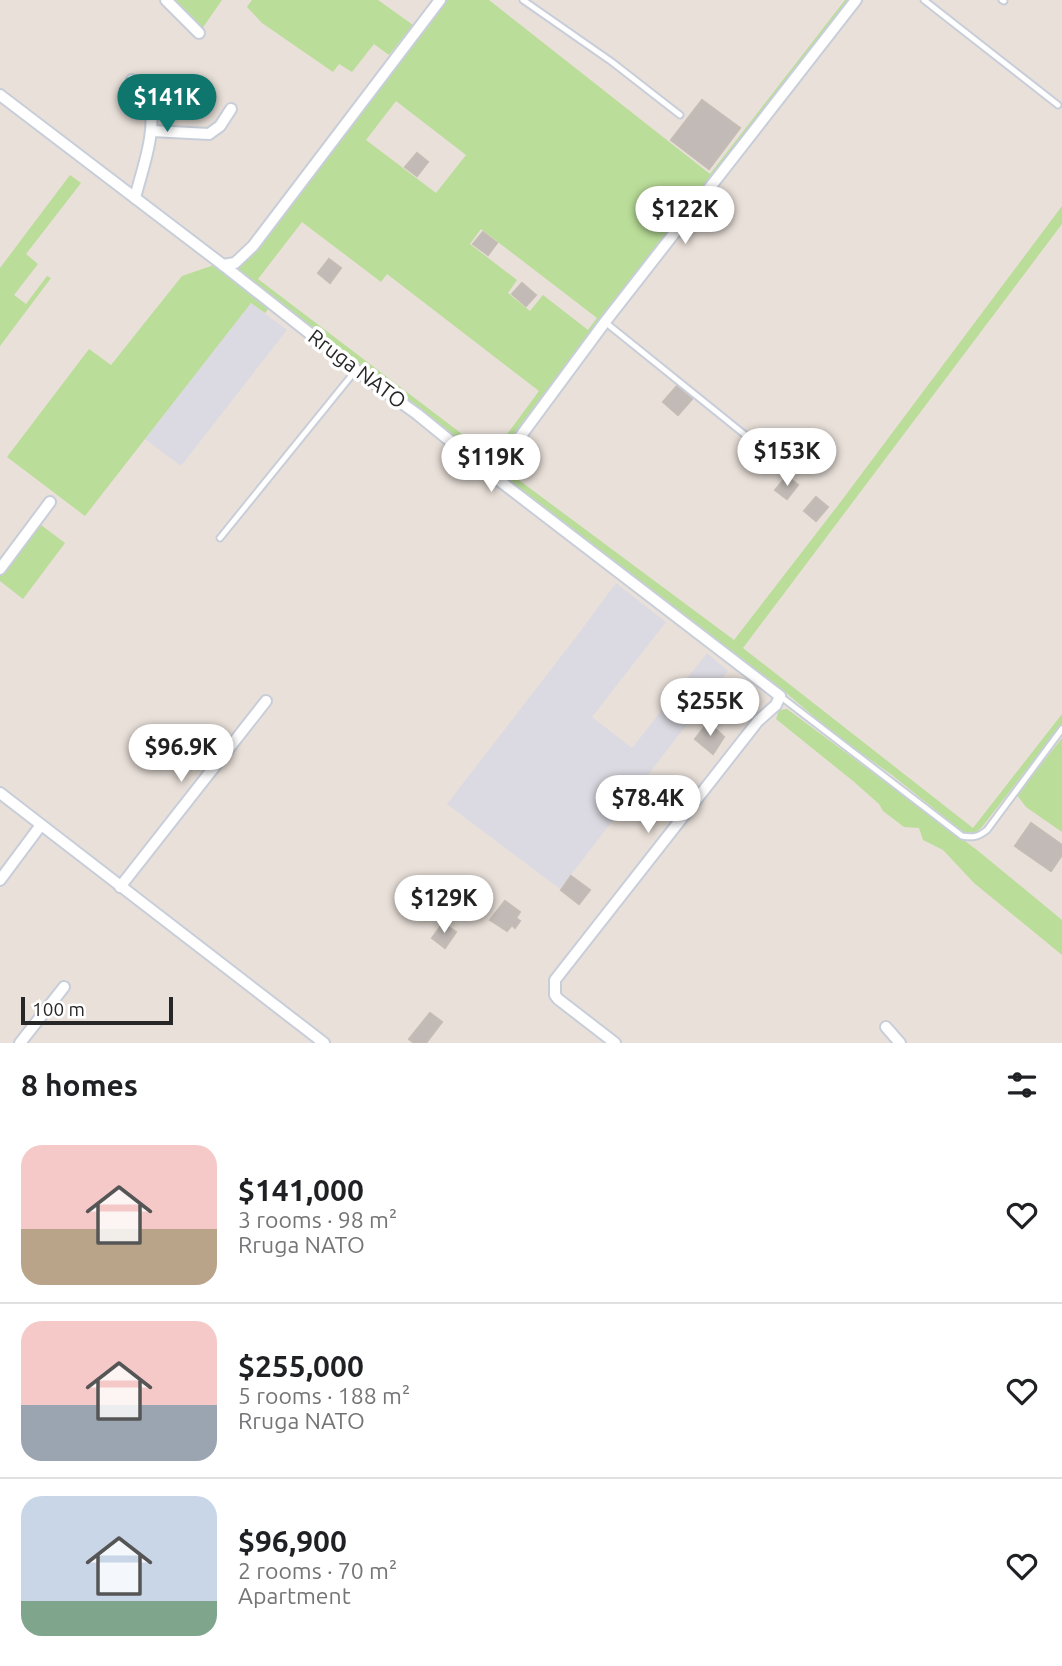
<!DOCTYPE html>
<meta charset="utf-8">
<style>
:root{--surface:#fff;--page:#f6f6f6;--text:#202124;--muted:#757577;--line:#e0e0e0;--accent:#0f766e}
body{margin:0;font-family:Ubuntu,sans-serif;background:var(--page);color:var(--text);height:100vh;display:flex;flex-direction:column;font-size:26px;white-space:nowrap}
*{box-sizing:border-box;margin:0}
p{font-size:23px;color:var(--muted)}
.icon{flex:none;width:38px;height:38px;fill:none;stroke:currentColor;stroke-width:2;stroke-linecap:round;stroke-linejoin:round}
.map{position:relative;height:1043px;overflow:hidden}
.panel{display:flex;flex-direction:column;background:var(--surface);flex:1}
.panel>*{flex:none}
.scale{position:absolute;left:21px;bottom:18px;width:152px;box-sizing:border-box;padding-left:7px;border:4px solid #272727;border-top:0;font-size:19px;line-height:24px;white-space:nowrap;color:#272727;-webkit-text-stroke:5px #fff;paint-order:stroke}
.price{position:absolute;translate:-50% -60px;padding:0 16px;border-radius:24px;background:#fff;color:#222;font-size:23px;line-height:46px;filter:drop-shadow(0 2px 4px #0008)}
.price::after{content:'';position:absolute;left:50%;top:42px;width:21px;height:16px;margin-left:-10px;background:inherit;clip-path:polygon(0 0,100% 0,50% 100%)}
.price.on{background:var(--accent);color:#fff}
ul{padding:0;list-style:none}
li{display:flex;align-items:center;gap:21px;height:175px;padding:0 21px}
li+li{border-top:2px solid var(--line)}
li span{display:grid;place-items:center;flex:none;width:196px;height:140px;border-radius:21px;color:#555}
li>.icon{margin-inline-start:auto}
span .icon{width:84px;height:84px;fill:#fffc;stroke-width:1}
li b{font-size:30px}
h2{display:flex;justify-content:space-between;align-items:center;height:84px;padding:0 21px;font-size:30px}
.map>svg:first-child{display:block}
</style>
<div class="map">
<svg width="1062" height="1043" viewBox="0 0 1062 1043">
<rect width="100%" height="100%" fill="#e9e0d9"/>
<g fill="#dbdae2">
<polygon points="251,303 287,330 181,466 145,439"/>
<polygon points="616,583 666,622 592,717 632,748 707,653 728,671 560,889 447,804 576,637"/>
</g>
<g fill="#badd99" fill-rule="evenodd">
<polygon points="166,0 222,0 199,33"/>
<polygon points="252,0 378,0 413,25 389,55 374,44 352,72 339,64 333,72 262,23 247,7"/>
<path d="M445 0H489L710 174 845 0H853L602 320 493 464 486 465 236 272 238 266ZM396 101 466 155 436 193 366 140ZM302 222 381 282 387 274 539 391 491 456 258 279ZM481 229 597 318 588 330 543 295 530 311 508 293 517 280 470 244Z"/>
<polygon points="70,175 81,183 26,254 38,264 14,295 26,304 47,276 51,278 0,346 0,268"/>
<polygon points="1062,206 1062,224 743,648 973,828 1062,714 1062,724 982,827 974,834 963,832 892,775 838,737 785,692 498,476 504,469 734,640 839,504"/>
<polygon points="214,265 269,308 265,313 251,303 85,516 7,457 89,349 111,365 182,276"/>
<polygon points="37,522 65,543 23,599 0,581 0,572"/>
<polygon points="787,709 977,850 1062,920 1062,955 974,883 943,850 923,840 919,828 904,827 883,811 879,804 853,781 776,719 779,710"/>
<polygon points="1062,738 1062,832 1026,807 1017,795"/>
</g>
<g fill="#c1bab6" stroke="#c4bcb4" stroke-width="2">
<polygon points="702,100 740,128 709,169 671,140"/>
<polygon points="417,153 428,162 417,176 405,167"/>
<polygon points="483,232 497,243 488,255 473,244"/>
<polygon points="329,259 341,268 330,283 318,273"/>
<polygon points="522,283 536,295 526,306 512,294"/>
<polygon points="677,386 692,399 678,415 663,402"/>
<polygon points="787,476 798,485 787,499 775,490"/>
<polygon points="816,497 828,507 816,521 804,511"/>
<polygon points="708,722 724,737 713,754 695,739"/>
<polygon points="1031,823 1062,845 1062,855 1051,871 1015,846"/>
<polygon points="571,876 590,890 579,904 561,890"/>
<polygon points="505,901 520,912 516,918 520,921 515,928 512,925 507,931 490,920"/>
<polygon points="443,923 456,932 445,948 432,938"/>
<polygon points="430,1013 442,1022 426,1043 414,1043 409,1039"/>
</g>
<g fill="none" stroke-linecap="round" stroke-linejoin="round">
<defs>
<g id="lane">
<polyline points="523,0 612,62 680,115"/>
<polyline points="924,0 1058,105"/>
<polyline points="1002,0 1004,1"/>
<polyline points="605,322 780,463"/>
<polyline points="220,538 356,370"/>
<path d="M780 696 962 836C973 838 978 837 987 830L1062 729"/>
</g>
<g id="street">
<polyline points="166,0 199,33"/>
<path d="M132 80C137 87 144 94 148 102 159 126 141 173 135 198"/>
<polyline points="0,95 223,265 356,370 417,414 492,475 780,696 776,705 758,721 555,980 555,995 558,999 615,1043"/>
<polyline points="152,131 209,134 220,126 231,109"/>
<polyline points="223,265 235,263 253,246 440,0"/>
<polyline points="492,475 605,322 856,0"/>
<polyline points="0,569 50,502"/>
<polyline points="0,793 324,1043"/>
<polyline points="0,880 41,825"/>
<polyline points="120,887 266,701"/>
<polyline points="886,1027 900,1043"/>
<polyline points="20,1043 64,987"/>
</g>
</defs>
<use href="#lane" stroke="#c8ced9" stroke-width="9"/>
<use href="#street" stroke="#c8ced9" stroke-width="14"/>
<use href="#lane" stroke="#fff" stroke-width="5"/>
<use href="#street" stroke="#fff" stroke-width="10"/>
</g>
<g text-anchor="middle" stroke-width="7" stroke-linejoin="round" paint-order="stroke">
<g font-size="21" fill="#272727" stroke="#fff">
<text transform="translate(357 369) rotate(37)" y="7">Rruga NATO</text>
</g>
</g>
</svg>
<div class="scale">100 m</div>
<b class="price on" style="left:167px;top:134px">$141K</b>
<b class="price" style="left:685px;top:246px">$122K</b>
<b class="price" style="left:787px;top:488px">$153K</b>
<b class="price" style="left:491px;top:494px">$119K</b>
<b class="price" style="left:710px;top:738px">$255K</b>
<b class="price" style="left:181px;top:784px">$96.9K</b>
<b class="price" style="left:648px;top:835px">$78.4K</b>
<b class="price" style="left:444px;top:935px">$129K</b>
</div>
<section class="panel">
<h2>8 homes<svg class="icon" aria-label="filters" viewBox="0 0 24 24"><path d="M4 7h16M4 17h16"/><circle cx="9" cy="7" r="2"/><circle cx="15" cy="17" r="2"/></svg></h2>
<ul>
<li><span style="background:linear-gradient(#f6c9c9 60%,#b9a48a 0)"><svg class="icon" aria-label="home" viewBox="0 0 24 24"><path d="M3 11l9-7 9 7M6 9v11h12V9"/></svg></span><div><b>$141,000</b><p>3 rooms · 98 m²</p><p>Rruga NATO</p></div><svg class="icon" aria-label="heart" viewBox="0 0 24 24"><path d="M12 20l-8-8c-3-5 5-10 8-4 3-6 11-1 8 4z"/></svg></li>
<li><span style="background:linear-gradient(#f6c9c9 60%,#9aa5b1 0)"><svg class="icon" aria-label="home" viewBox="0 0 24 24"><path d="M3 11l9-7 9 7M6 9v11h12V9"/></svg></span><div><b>$255,000</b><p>5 rooms · 188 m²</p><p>Rruga NATO</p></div><svg class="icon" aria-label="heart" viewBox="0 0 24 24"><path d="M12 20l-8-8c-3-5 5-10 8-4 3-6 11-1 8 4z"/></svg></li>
<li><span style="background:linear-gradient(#c9d6e8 75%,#7fa58c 0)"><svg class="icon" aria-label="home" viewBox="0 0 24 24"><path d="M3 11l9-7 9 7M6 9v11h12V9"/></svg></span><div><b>$96,900</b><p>2 rooms · 70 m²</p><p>Apartment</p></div><svg class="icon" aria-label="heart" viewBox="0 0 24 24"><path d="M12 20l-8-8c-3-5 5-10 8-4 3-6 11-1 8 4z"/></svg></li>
</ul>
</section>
